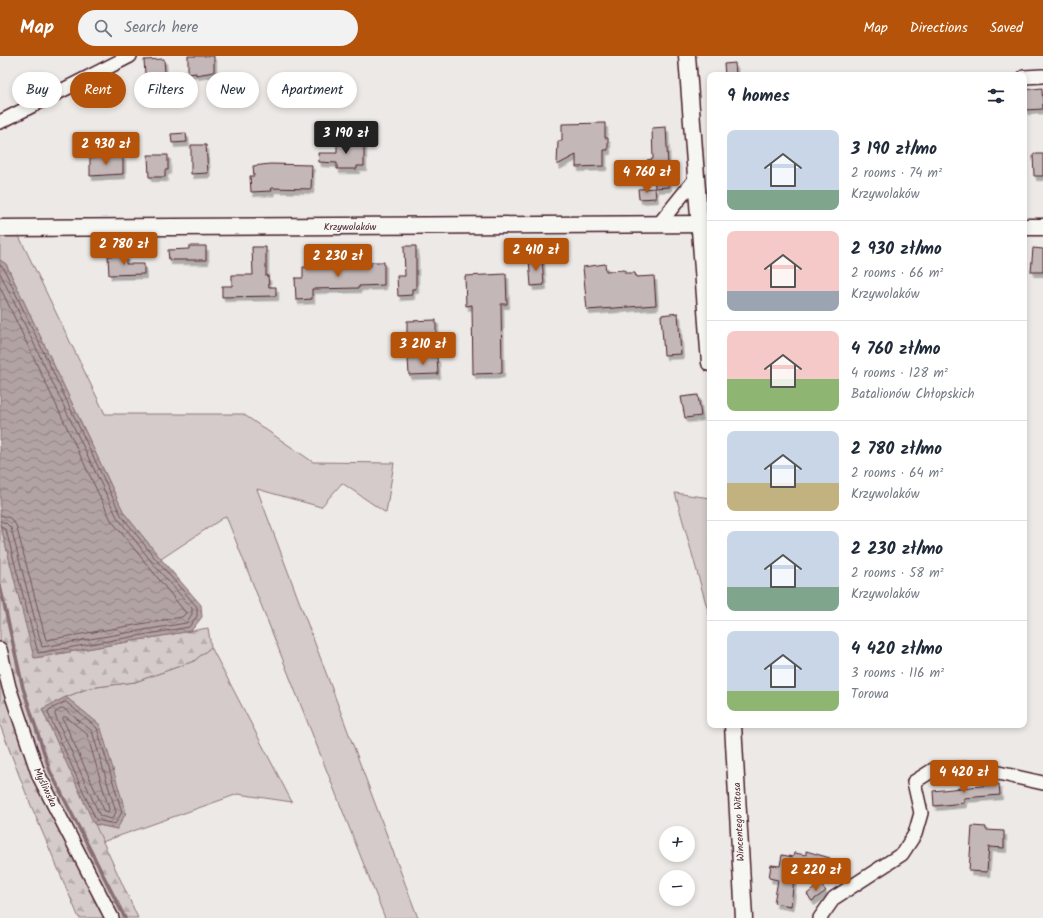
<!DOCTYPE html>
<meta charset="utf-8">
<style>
:root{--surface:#fff;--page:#f2f2f3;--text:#1f2937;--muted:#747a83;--line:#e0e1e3;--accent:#b45309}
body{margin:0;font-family:Kalam,sans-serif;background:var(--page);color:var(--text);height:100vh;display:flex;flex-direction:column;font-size:15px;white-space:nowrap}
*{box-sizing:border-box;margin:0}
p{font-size:13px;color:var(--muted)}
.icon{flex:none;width:22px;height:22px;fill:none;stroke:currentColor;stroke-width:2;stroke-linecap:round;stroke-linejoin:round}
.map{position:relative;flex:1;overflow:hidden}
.side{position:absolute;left:707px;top:16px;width:320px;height:656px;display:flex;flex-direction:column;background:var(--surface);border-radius:8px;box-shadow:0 2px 6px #0003}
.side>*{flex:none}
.hud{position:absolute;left:12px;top:16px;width:380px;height:36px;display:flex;gap:8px}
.fabs{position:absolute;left:659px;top:770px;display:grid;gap:8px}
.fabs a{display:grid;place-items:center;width:36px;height:36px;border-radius:50%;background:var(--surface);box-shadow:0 2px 6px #0003;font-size:20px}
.price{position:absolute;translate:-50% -34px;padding:0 9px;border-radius:4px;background:var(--accent);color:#fff;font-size:13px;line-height:26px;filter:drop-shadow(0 1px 2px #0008)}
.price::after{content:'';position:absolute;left:50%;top:24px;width:12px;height:9px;margin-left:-6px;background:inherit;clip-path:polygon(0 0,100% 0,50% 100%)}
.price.on{background:#222;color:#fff}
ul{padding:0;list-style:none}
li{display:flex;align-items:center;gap:12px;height:100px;padding:0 20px}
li+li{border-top:1px solid var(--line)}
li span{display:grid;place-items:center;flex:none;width:112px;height:80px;border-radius:8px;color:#555}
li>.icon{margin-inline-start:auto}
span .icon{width:48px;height:48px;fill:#fffc;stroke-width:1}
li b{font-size:17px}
h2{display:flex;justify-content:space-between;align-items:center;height:48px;padding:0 20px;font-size:17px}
.pill{padding:0 14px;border-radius:18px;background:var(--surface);box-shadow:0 2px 6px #0003;font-size:14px;line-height:36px}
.pill.on{background:var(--accent);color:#fff}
header{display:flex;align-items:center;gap:24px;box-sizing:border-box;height:56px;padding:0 20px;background:var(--accent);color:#fff}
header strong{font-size:19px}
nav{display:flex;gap:22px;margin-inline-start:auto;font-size:14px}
.search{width:280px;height:36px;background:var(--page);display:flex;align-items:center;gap:10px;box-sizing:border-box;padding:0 14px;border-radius:22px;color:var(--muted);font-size:15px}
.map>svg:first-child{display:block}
</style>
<header>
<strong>Map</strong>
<div class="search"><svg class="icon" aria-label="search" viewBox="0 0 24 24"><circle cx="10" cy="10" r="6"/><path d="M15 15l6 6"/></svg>Search here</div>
<nav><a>Map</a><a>Directions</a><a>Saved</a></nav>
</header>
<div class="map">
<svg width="1043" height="862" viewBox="0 0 1043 862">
<defs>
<pattern id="forest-firs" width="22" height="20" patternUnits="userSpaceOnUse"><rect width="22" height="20" fill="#d4cbca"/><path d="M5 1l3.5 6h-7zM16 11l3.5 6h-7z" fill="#b8aeae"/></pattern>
<pattern id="water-waves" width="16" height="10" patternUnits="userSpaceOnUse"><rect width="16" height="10" fill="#b1a2a3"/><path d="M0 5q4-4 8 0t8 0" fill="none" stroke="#928385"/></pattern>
<filter id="shadow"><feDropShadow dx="2.5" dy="4.5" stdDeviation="0" flood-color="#0004"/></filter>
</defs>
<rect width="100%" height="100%" fill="#ece9e6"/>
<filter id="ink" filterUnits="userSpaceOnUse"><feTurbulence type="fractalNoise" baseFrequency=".025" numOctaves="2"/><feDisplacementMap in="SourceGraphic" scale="8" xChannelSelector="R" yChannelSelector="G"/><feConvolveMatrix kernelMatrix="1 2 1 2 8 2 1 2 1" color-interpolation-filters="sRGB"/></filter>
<g filter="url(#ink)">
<g fill="#d4cbca" stroke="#8f757a">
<polygon points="0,178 18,178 105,358 243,358 313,406 394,407 386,457 342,427 321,451 257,433 418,862 385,862 226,460 161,503 124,457 6,208 0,204"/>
<polygon points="675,437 710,442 710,562"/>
<polygon points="211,591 292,746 238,738 102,786 94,768 117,773 100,669 66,641 89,632 135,626 194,605"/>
</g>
<polygon fill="url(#forest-firs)" stroke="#8f757a" points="0,467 35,602 208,572 211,591 194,605 135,626 89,632 66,641 42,653 138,862 79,862 27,740 0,669"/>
<g fill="url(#water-waves)" stroke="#886e73">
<polygon points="0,204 6,208 124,457 161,503 201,549 202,561 191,575 34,602 0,467"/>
<polygon points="66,641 100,669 126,757 117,773 94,768 42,653"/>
</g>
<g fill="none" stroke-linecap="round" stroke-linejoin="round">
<g stroke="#73535b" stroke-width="1">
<polyline points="0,209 3,211 121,459 158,506 197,551 197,560 189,571 38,597 6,474 0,470"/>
<polyline points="0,217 117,461 154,509 192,552 192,558 186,567 42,591 11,472 6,467 0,465"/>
<polyline points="0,231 111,464 186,557 182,561 46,584 16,469 10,462 0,459"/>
<polygon points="66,646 97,672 122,756 115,768 96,764 48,657 49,654"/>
<polygon points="63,652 92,675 116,756 112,763 100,760 55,659 55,657"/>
<polygon points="64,661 66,661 87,678 109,753 108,756 104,754 63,663"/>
</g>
<polyline stroke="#886e73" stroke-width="3.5" points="0,530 23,632 50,715 125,862"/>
</g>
<g fill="#c4b7b7" stroke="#4a1f2b" filter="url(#shadow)">
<polygon points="188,0 214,0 214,16 196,19 196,17 188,18"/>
<polygon points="164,3 167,44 147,45 144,4"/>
<polygon points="735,7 736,19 725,19 724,8"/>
<polygon points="1042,32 1043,53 1025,54 1024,34"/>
<polygon points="605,67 605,82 608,82 608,94 604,94 604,110 576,111 576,99 557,109 558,85 562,85 562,68"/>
<polygon points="666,71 669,131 655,132 654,114 648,114 647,104 653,103 652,72"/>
<polygon points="186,77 187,86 172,87 171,78"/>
<polygon points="340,82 355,82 355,88 364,88 364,110 357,110 357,113 337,113 337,107 319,106 318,97 337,97 337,87 340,87"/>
<polygon points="191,89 206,89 208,117 191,118"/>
<polygon points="1033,98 1043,98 1043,120 1034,120"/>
<polygon points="148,99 168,99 168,114 165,114 165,121 149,121"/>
<polygon points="123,100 123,118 90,120 90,102"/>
<polygon points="270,108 312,109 311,133 271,132 272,135 251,136 250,120 254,120 253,110"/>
<polygon points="655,132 656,142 639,143 638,133"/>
<polygon points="189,190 206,190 206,204 169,204 168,194 189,193"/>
<polygon points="404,190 416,190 416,233 412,233 412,239 398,240 397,220 405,220"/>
<polygon points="252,191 266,191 266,220 268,220 269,231 276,231 276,240 222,241 222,230 232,230 232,219 253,219"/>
<polygon points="1033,192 1043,193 1043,216 1031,216"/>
<polygon points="126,199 126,208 144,208 144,218 109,219 108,200"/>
<polygon points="542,202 544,229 531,230 529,203"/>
<polygon points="323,204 343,204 343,211 371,210 371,206 384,206 384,229 359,230 359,232 312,233 312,243 296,244 295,222 303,222 303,211 323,211"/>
<polygon points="605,208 606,215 625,214 625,217 635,217 636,221 654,220 656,249 587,254 583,211"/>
<polygon points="506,218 507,248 501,248 502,317 473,318 472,249 466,250 465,220"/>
<polygon points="678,257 681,298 664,299 661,259"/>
<polygon points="436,264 436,281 407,282 407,265"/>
<polygon points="447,282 447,293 436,293 435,283"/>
<polygon points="437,301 438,318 409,319 408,302"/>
<polygon points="698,339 701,360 685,362 681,341"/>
<polygon points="999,728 1000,739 964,742 964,747 934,750 933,735"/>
<polygon points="972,770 986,771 986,774 1004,775 1004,792 989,791 987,816 969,815"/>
<polygon points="806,795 830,802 825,817 802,809 801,814 795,812 791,850 774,847 778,824 769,822 771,809 780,810 782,799 793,801 794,797 806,799"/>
<polygon points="820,828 826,835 812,845 807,838"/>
</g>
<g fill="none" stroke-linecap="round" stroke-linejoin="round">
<defs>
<g id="minor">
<polyline points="1024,21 1043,20"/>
<polyline points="0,66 130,0"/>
<polyline points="659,168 696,122"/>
<polyline points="0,593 9,631 39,720 112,862"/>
<polyline points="820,862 834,842 902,798 915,778 921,757 914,726 933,714 976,712 1043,727"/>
</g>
<g id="tertiary">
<polyline points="687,0 710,307"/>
<polyline points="1024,171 1043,171"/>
<polyline points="0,172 710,168"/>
<polyline points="733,669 744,862"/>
</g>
</defs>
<use href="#minor" stroke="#4a1f2b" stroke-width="16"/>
<use href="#tertiary" stroke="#4a1f2b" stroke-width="19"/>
<use href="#minor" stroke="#f6f6f2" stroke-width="13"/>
<use href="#tertiary" stroke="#f6f6f2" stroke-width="16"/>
</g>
</g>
<g text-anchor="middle" stroke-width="3" stroke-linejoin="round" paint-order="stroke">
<g font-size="10" fill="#4a1f2b" stroke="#f6f6f2">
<text x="350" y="174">Krzywolaków</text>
<text transform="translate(46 731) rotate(65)" y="4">Myśliwska</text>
<text transform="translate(738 766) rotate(-93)" y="4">Wincentego Witosa</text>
</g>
</g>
</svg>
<div class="fabs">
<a>+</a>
<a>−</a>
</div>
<b class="price on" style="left:346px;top:99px">3 190 zł</b>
<b class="price" style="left:106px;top:110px">2 930 zł</b>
<b class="price" style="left:647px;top:138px">4 760 zł</b>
<b class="price" style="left:124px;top:210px">2 780 zł</b>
<b class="price" style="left:536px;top:216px">2 410 zł</b>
<b class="price" style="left:338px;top:222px">2 230 zł</b>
<b class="price" style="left:423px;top:310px">3 210 zł</b>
<b class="price" style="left:964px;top:738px">4 420 zł</b>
<b class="price" style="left:816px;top:836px">2 220 zł</b>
<div class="hud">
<a class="pill">Buy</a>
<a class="pill on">Rent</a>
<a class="pill">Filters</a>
<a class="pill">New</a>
<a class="pill">Apartment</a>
</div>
<section class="side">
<h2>9 homes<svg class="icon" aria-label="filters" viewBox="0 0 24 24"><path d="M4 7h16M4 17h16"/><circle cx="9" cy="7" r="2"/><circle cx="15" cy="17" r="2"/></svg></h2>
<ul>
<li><span style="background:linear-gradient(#c9d6e8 75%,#7fa58c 0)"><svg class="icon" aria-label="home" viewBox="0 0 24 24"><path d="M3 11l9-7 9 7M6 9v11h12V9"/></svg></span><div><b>3 190 zł/mo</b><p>2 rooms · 74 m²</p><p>Krzywolaków</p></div></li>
<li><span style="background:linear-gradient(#f6c9c9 75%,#9aa5b1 0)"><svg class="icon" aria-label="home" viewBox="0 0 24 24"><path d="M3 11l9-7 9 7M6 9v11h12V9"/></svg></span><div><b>2 930 zł/mo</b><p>2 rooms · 66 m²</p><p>Krzywolaków</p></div></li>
<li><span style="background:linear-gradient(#f6c9c9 60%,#8fb573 0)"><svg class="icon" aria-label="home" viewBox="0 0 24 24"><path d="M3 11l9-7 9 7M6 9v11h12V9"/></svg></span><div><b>4 760 zł/mo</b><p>4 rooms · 128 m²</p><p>Batalionów Chłopskich</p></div></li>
<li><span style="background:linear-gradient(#c9d6e8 65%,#c2b280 0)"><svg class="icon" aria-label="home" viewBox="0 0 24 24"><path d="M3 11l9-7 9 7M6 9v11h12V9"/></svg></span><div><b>2 780 zł/mo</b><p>2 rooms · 64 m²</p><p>Krzywolaków</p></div></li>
<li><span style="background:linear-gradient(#c9d6e8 70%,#7fa58c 0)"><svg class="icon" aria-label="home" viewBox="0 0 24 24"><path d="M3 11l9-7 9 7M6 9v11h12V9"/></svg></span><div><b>2 230 zł/mo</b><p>2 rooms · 58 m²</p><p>Krzywolaków</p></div></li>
<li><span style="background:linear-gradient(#c9d6e8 75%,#8fb573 0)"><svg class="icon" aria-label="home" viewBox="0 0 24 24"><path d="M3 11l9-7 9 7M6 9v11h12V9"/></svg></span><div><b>4 420 zł/mo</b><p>3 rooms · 116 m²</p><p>Torowa</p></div></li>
</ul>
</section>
</div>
